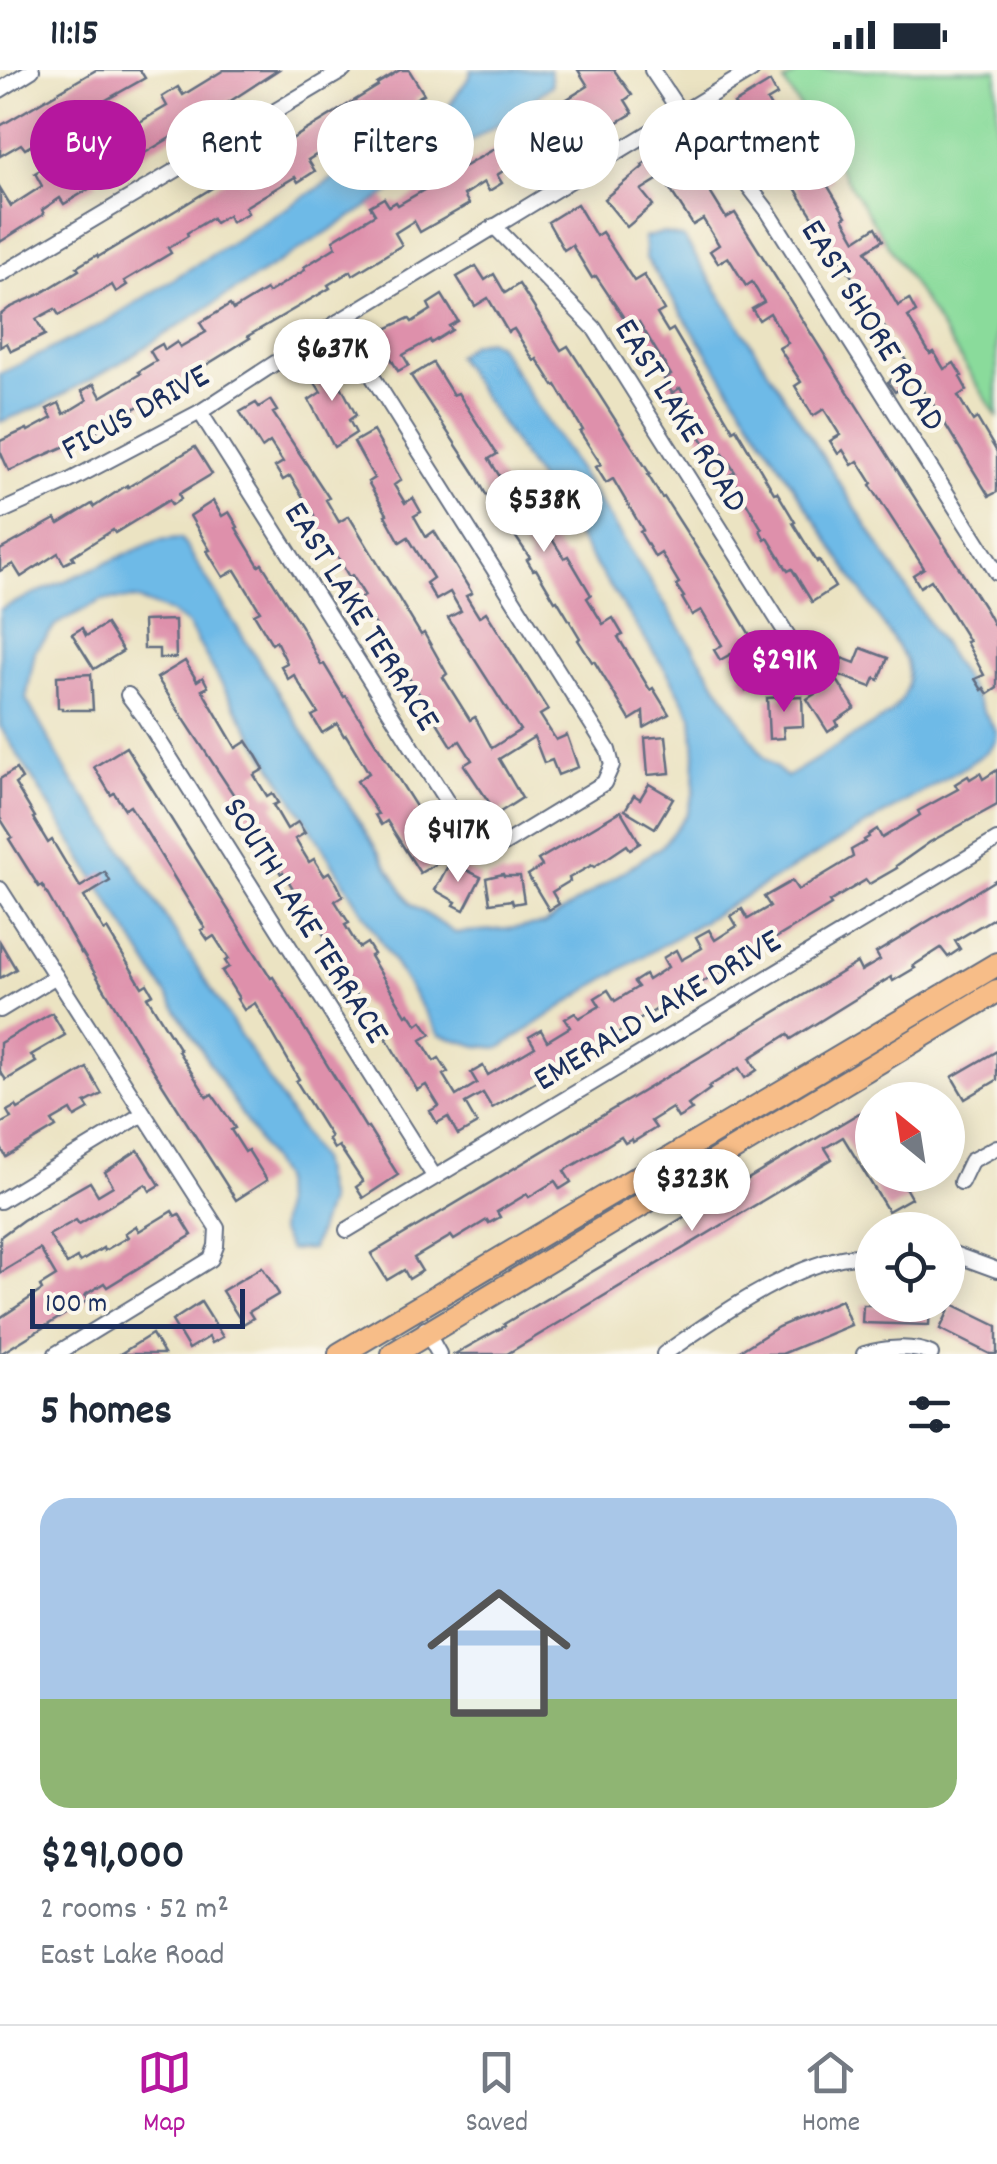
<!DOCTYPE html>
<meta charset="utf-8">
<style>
:root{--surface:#fff;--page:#f2f2f3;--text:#1f2937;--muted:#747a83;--line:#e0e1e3;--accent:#b5179e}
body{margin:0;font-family:Dekko,sans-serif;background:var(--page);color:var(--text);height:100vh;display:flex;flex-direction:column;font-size:38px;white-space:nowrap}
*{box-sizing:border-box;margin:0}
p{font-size:32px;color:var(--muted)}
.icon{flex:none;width:55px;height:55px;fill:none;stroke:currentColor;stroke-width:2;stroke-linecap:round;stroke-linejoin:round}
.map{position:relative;height:1284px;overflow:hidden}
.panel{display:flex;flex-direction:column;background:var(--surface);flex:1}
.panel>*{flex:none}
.guide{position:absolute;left:30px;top:30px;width:938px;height:90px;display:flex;gap:20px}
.needle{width:65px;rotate:330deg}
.fabs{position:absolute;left:855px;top:1012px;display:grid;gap:20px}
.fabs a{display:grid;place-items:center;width:110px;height:110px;border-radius:50%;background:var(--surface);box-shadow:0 5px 25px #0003;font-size:50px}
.scale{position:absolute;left:30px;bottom:25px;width:215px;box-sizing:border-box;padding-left:10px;border:5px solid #1b2f5e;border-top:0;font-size:28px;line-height:35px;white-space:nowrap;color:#1b2f5e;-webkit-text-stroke:8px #fbf7ec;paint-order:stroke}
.price{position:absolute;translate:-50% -85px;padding:0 22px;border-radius:35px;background:#fff;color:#222;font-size:32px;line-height:65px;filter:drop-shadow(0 2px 5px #0008)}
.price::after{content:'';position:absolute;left:50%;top:60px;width:30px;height:22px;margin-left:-15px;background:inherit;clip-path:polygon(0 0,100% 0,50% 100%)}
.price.active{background:var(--accent);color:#fff}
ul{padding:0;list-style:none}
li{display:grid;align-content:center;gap:20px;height:530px;padding:0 40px}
li span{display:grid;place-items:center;height:310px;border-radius:30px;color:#555}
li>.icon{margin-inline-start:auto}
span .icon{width:180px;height:180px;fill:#fffc;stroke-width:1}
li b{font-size:42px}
h2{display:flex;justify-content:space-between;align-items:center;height:120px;padding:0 40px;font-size:42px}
.chip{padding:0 35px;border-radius:45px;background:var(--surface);box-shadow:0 5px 25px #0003;font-size:35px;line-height:90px}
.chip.active{background:var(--accent);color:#fff}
.status{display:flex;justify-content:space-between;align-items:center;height:70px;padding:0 50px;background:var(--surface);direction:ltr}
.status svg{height:28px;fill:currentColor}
.dock{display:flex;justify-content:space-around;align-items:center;height:140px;border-top:2px solid var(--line);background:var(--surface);font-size:28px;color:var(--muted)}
.dock a{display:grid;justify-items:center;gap:5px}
.dock .active{color:var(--accent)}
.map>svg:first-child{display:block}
</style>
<div class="status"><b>11:15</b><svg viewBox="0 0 49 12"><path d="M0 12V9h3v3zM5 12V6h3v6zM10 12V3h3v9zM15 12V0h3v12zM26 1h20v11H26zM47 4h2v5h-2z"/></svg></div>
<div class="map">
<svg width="997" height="1284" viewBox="0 0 997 1284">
<rect width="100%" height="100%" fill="#fbf7ec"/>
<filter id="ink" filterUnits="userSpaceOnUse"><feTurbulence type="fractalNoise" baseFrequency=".01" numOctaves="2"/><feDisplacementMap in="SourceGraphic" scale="20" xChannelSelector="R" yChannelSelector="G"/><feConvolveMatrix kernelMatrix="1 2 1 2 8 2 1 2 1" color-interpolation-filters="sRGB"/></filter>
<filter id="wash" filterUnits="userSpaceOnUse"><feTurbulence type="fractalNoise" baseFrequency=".0048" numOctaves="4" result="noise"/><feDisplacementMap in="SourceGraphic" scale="40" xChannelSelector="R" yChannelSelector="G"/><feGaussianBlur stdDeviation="2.25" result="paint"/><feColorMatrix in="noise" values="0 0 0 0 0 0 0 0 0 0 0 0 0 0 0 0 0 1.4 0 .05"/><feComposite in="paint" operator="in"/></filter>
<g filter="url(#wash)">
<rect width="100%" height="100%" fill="#ebe3c2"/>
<polygon fill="#8adb9b" stroke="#52857c" stroke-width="2.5" points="803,0 997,0 997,346 784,12"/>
<g fill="#6ebae7" stroke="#4474a2" stroke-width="2.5">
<polygon points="471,0 550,0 552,15 517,42 115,296 43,335 0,352 0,304 102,254 449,36 470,6"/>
<path d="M662 163 684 168 973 623 997 663C997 679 978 687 966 696L593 916 500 978 478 976 439 965 227 623 188 555 171 542 135 529 102 530 57 554 35 581 26 629 71 709 110 760 319 1089 328 1132 312 1179 289 1180 279 1160 282 1137 281 1108 0 656V539L159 470 181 468 411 834 455 863 508 859 544 854 662 776 687 744 694 722 695 684 692 646 671 608 456 286 470 275 487 270 497 274 764 688 787 707 890 644C907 627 911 613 906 590L646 188 644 168Z"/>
</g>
<g id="blocks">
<g fill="#de90ab">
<polygon points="96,0 140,0 145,8 81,44 78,39 39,62 43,68 25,79 21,74 0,86 0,56"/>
<polygon points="224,0 278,0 212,43 116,100 113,96 93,107 97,114 64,134 60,128 42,140 44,144 0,172 0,118 11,136 42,116 35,103 49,95 53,102 74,90 71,84 81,79 85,84 167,36 162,27 178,17 183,25"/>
<polygon points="400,0 409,0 424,24 415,29 422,40 401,53 390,35 353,57 355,61 308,90 315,101 298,112 295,107 245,137 248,143 231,152 228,145 215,153 212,148 187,163 188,166 168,178 171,183 124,211 127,215 116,222 112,215 59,245 55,239 36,249 45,265 11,281 7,273 0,277 0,245 9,238 40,224 79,200 77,197 97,185 98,187 178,139 378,16 377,14"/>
<polygon points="578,0 614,0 632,25 625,30 633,43 608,58 599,44 573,61 577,67 562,76 520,100 516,93 497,105 502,113 489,121 484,112 464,125 469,134 457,141 420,162 414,151 395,163 402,175 353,205 351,201 328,215 330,218 248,266 250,268 154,327 84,368 9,401 0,381 0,371 27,359 28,361 52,348 47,339 59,333 64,344 87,330 82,321 94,314 101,327 140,304 138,302 156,291 150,281 162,274 165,280 177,272 180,277 206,262 200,253 230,235 233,240 266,220 268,223 305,200 304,197 336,177 333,170 375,144 370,136 384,128 389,136 396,132 398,135 546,49 543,44 588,16"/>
<polygon points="770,12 777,25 767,31 781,55 788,51 809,84 815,81 832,110 826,113 846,146 843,148 856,170 876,157 883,170 866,181 898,236 909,229 916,242 908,247 930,284 934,282 944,299 954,293 962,306 960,307 967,320 958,326 973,351 977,348 997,382 997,422 989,426 928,326 927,327 915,309 895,322 888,312 910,297 801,128 784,99 787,97 763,58 753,64 734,34"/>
<polygon points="670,77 694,114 702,109 726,148 735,143 985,539 997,561 997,618 988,624 984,618 982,620 975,609 984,605 966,572 969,571 931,510 920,517 913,505 924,498 870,415 872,413 858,391 852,395 843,380 838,384 830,371 840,365 824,339 813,346 795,316 801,312 779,278 788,273 770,243 759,250 752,239 764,232 752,212 746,216 728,187 718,193 710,181 719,175 703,149 693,155 662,107 641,120 653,135 627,157 604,129 643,97 642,95"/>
<polygon points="577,134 596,166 602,162 634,211 644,205 664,240 657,244 668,262 673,259 733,360 736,358 774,423 777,422 795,452 793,453 817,492 819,490 835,517 812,532 792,499 788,501 768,468 765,470 760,460 762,459 730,405 735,402 723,383 714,388 684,341 691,337 680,318 672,323 664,309 671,305 639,252 630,257 596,206 592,208 572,175 564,180 548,152"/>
<polygon points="476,196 485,210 494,204 505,223 519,214 561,280 568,276 650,404 648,405 662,428 664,427 716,508 753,570 749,572 770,606 746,620 738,607 743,604 731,584 720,590 714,580 722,575 701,540 692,545 682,528 684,527 676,515 679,513 661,483 655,487 640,462 643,460 613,409 606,413 596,397 601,394 580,362 583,360 556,315 554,316 537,289 534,291 514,259 508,262 488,228 475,236 457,207"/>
<polygon points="442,225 458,251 449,256 452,260 431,273 430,270 403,285 409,295 398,301 377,263 409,248 412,252 431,240 428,234"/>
<polygon points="327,289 356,345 349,350 356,363 334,377 309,330 321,322 308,301"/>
<polygon points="433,293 453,325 458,323 497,384 489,389 513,428 522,422 564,488 568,486 591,525 587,528 603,554 613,548 623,565 618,567 650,620 653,618 669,644 644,658 643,642 630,650 594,591 592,592 578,570 580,568 557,530 555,531 536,499 533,500 527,490 530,488 505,451 511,448 500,429 491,434 475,404 411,306"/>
<polygon points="270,330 277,341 273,343 329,428 326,430 339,452 349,446 421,565 424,563 447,604 443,607 470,650 475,647 492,678 520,660 448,548 461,541 450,522 436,530 426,513 433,508 408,467 400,472 385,445 387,444 368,412 374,408 354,372 373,361 401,410 394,415 405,433 413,428 421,442 414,446 426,467 434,461 472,523 466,526 479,547 486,542 548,640 540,645 556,670 567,665 578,697 558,705 552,690 544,693 534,667 499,689 522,728 497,744 464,695 472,690 460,671 452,676 359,529 365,526 352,505 349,507 331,475 326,477 309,448 314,445 290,406 283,410 275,397 283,392 270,372 262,378 240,342 256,333 259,337"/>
<polygon points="195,377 212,404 179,424 181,429 172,435 169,430 115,463 113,460 72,486 74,489 64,494 58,483 21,507 13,494 0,501 0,480 55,449 59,454 92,434 94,437 127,415 128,417"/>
<polygon points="213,431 222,446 229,442 238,457 236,458 259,496 262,494 301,556 321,595 324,594 344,627 346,626 427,754 446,788 420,803 387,751 381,755 375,745 378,744 357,711 369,703 346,665 344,666 337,654 322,663 312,646 318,643 294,605 288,609 281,596 287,593 276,571 272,574 254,544 260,541 235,500 223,507 207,481 210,480 190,446"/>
<polygon points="175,550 176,588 159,588 159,579 144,579 143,551"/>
<polygon points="106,554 123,581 94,599 72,564 82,558 86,566"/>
<polygon points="861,578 888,588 879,610 875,608 871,617 836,604 842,588 855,593"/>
<polygon points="185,591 197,611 203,607 208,617 202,620 236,678 247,671 254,682 264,699 254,705 267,726 272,723 278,733 273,735 287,759 298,752 305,763 295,769 309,792 314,789 324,805 329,802 337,814 343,826 335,831 349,853 345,855 359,878 367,873 374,884 370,886 406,945 409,943 417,955 422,951 431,964 421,970 434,991 439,988 448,1002 443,1005 456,1026 477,1013 471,1003 483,996 488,1005 535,977 529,967 541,960 547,971 570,957 565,949 575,943 579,948 600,936 595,928 608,920 615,931 638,917 634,912 645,905 648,910 668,897 663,888 676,880 681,890 702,878 696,867 709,860 715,870 737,856 731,846 742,839 748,849 770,836 764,827 792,811 798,820 853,787 851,780 865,772 864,770 869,767 868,765 877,759 882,768 920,745 918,741 958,719 955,714 968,706 970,709 980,703 983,709 997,700 997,735 930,772 896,796 897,798 869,814 866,810 829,832 831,835 492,1038 483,1023 465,1033 477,1054 458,1065 448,1047 437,1053 430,1041 439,1036 426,1015 417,1020 366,934 364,936 330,882 333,880 305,834 303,835 283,802 281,804 241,736 157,608"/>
<polygon points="91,604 93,640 62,640 62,638 58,638 57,606"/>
<polygon points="837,610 855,638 836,651 838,655 828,662 807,629"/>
<polygon points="802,626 803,656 783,657 784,668 769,669 767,628"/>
<polygon points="666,666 670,703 648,705 645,668"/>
<polygon points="126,677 271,908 273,907 366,1058 368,1057 398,1105 363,1128 356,1117 363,1112 339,1076 334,1079 328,1069 331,1067 296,1011 299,1009 255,933 244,940 237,929 239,928 222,901 229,897 225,891 229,889 214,866 208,870 201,860 205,858 141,753 130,736 125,739 114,723 111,725 94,697"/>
<polygon points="16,699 22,709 15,714 35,747 33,748 48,773 52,770 80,817 105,802 110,811 84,827 104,861 107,859 142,917 147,914 153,924 147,927 180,980 178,981 207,1027 212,1024 228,1047 235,1058 231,1060 245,1082 248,1080 267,1110 236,1130 154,1001 82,882 81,883 42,815 39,817 9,769 12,767 0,748 0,709"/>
<polygon points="649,714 673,728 655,758 625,740 634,725 640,729"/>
<polygon points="621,741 640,773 630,779 627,775 594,797 592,795 569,808 570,811 552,822 559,834 549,840 528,805 542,796 538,790"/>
<polygon points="450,792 481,807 464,840 454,835 456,832 435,820"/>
<polygon points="503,804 504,806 520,806 524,832 513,834 512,830 490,833 486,808"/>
<polygon points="997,809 997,846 955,871 960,879 948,887 941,878 913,896 915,898 893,911 891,907 791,969 788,964 750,988 757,1000 745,1008 739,998 708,1017 710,1019 688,1035 692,1040 678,1048 672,1038 651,1051 656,1058 633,1072 632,1069 625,1073 621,1067 564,1101 571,1112 560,1119 555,1111 529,1127 527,1124 497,1142 500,1147 489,1153 487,1150 454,1170 451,1166 414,1188 422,1201 409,1209 404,1200 387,1210 371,1184 857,893 861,901 880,890 876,883"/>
<polygon points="0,872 16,899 0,908"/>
<polygon points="52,943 65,965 31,985 36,992 6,1010 0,1001 0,973"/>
<polygon points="997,981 997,1010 965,1029 952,1007"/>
<polygon points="87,998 102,1024 85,1033 89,1039 75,1047 71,1040 52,1051 56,1057 6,1087 0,1076 0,1054 11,1048 7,1041 16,1036 18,1039"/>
<polygon points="861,1042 872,1061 872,1105 898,1105 911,1128 888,1141 843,1067 825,1078 832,1089 507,1284 455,1284 505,1256 504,1254"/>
<polygon points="138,1080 160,1115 150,1121 146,1114 79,1154 76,1150 49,1165 67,1194 77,1188 80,1192 103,1178 104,1181 128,1167 125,1163 136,1156 139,1161 172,1141 175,1146 179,1144 192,1165 107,1217 104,1213 85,1225 88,1230 0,1284 0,1248 42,1220 40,1216 56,1206 40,1179 0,1203 0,1167 23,1150 90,1112 98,1125 113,1116 105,1102"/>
<polygon points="262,1197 279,1224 249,1242 253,1248 243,1254 222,1221"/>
<polygon points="841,1230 851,1255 782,1284 735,1284 778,1257"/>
<polygon points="201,1232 223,1267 212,1273 209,1267 189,1279 172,1251"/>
<polygon points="952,1234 997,1256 997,1284 990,1284 940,1259"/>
<polygon points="863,1235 930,1235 929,1255 862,1253"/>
<polygon points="152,1264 164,1284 120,1284"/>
</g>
</g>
</g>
<g filter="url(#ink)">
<use href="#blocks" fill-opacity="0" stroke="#646e81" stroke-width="2.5"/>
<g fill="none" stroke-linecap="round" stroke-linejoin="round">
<defs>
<g id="minor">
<polyline points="652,0 680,42 731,93 767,140 997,503"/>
<polyline points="0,20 32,0"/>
<polyline points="494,156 594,258 798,582"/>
<polyline points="0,205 344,0"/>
<polyline points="200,342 468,765 484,775 504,774 604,713 612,695 608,680 338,252"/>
<polyline points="0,442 69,411 200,342 338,252 752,0"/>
<polyline points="128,625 143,645 434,1106"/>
<polyline points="0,819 217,1158 216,1176 211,1189 56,1284"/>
<polyline points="0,940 56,906"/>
<polyline points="961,1112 971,1091 997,1077"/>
<polyline points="0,1131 143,1044"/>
<polyline points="347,1160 997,770"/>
<polyline points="948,1182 997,1200"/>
<polyline points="425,1259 439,1284"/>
<path d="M664 1284C714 1249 781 1201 841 1188 851 1186 862 1186 872 1185"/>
<path d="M864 1284C884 1278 912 1275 931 1284"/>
</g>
<g id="primary">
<polyline points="340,1284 997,894"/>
<polyline points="393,1284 997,921"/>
</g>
</defs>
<use href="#minor" stroke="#646e81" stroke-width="18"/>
<use href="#primary" stroke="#646e81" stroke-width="26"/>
<use href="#minor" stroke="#fff" stroke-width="14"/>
<use href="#primary" stroke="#f7bd88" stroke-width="22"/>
</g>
</g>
<g text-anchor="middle" stroke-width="9" stroke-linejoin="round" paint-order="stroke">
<g font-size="35" fill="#1b2f5e" stroke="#fbf7ec">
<text transform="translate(875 254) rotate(58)" y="12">EAST SHORE ROAD</text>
<text transform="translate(134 340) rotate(-29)" y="12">FICUS DRIVE</text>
<text transform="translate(683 344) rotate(58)" y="12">EAST LAKE ROAD</text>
<text transform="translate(364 545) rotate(58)" y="12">EAST LAKE TERRACE</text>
<text transform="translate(308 849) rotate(58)" y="12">SOUTH LAKE TERRACE</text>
<text transform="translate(656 938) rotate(-31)" y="12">EMERALD LAKE DRIVE</text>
</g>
</g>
</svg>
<div class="fabs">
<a><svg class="needle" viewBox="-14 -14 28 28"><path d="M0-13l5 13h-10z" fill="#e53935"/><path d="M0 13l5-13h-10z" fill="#747a83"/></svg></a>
<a><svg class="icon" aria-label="locate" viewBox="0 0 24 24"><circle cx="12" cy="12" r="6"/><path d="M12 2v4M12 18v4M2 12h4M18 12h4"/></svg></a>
</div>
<div class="scale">100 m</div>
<b class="price" style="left:332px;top:334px">$637K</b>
<b class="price" style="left:544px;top:485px">$538K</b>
<b class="price active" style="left:784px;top:645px">$291K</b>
<b class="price" style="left:458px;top:815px">$417K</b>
<b class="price" style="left:692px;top:1164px">$323K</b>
<div class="guide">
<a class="chip active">Buy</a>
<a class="chip">Rent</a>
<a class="chip">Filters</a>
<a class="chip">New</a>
<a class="chip">Apartment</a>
</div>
</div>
<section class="panel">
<h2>5 homes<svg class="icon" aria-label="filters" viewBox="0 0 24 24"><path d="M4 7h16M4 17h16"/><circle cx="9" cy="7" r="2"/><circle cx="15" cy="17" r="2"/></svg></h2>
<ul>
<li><span style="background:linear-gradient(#a9c7e8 65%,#8fb573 0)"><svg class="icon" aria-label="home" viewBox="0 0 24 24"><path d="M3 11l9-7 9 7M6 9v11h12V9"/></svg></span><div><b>$291,000</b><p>2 rooms · 52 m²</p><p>East Lake Road</p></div></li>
</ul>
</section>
<nav class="dock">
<a class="active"><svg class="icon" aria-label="map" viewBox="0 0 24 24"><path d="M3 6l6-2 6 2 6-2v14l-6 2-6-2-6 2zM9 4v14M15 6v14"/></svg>Map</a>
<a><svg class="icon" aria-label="saved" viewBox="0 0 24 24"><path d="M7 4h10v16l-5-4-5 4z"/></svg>Saved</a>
<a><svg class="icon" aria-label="home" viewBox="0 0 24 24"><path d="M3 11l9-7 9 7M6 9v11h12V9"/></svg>Home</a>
</nav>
